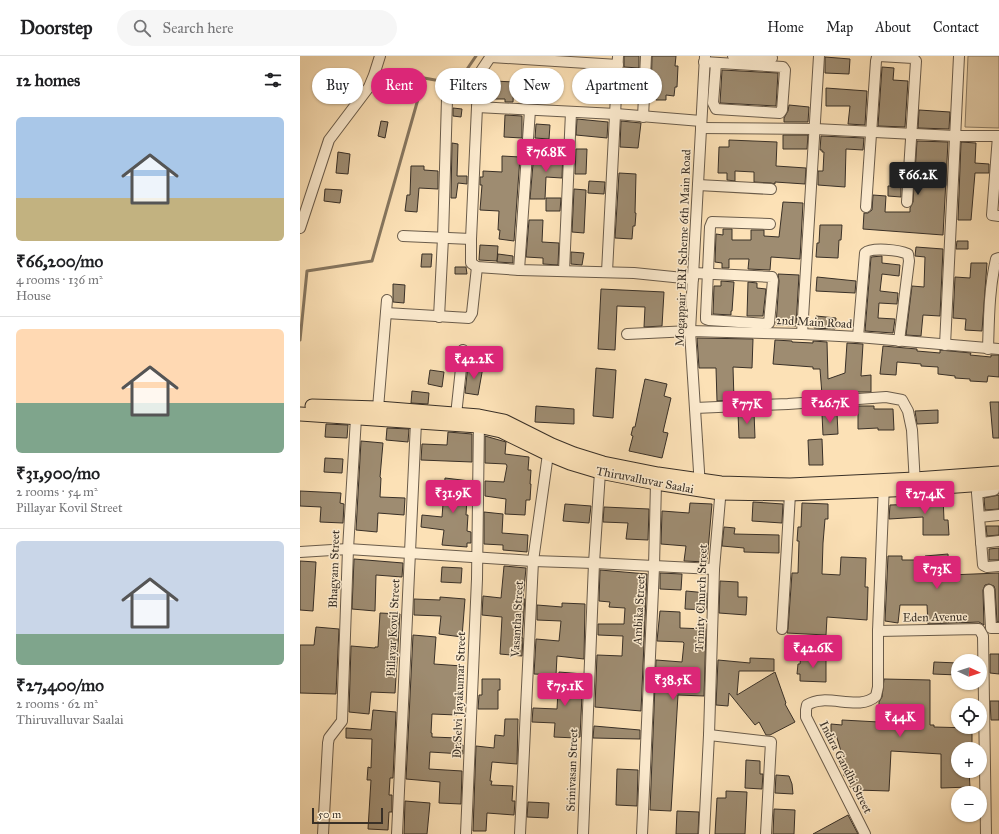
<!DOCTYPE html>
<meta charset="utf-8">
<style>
:root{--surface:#fff;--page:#f6f6f6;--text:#202124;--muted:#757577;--line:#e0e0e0;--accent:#db2777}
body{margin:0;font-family:"IM FELL Great Primer",serif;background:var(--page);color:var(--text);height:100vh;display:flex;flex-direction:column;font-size:15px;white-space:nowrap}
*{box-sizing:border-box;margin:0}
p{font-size:13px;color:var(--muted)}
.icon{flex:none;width:22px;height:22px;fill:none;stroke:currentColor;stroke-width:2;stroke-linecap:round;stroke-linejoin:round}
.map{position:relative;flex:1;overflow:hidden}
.drawer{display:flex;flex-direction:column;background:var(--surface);width:300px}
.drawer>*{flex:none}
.top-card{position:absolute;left:12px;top:12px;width:380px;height:36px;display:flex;gap:8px}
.needle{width:26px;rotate:94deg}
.tools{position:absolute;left:651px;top:598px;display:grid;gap:8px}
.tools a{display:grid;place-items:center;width:36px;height:36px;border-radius:50%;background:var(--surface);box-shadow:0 1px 3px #0004;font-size:20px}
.scale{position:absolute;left:12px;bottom:10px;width:71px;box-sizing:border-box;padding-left:4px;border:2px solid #393027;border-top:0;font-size:11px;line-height:14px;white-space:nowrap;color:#393027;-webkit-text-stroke:3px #fdecd0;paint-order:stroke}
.price{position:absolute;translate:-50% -34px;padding:0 9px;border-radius:4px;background:var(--accent);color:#fff;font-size:13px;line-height:26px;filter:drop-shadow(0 1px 2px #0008)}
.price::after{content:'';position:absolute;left:50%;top:24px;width:12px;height:9px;margin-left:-6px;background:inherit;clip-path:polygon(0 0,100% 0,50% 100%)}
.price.active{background:#222;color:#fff}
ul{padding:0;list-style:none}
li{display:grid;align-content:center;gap:8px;height:212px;padding:0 16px}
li+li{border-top:1px solid var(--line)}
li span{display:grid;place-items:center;height:124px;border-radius:6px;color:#555}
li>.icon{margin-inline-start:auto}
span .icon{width:72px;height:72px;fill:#fffc;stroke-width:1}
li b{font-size:17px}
h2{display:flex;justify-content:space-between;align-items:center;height:48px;padding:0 16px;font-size:17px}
.pill{padding:0 14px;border-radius:18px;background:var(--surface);box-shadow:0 1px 3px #0004;font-size:14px;line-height:36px}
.pill.active{background:var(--accent);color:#fff}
header{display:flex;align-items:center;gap:24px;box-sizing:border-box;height:56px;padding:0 20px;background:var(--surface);border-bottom:1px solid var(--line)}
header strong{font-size:19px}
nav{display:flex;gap:22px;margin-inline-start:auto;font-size:14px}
.search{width:280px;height:36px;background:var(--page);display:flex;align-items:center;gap:10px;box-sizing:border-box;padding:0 14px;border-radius:22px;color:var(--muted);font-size:15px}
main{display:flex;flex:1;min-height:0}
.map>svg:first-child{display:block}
</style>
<header>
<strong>Doorstep</strong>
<div class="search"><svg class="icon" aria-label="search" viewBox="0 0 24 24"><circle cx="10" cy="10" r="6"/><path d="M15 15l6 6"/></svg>Search here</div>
<nav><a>Home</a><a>Map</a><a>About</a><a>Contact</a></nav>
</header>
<main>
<section class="drawer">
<h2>12 homes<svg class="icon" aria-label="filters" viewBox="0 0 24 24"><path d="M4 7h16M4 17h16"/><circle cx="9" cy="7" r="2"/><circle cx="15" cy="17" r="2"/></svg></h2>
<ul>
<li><span style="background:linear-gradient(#a9c7e8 65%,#c2b280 0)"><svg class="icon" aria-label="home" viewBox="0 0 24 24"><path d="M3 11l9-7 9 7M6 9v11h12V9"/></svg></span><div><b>₹66,200/mo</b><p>4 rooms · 136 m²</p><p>House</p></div></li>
<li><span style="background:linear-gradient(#ffd9b3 60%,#7fa58c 0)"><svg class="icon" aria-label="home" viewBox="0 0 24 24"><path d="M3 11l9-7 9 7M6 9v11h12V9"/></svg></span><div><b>₹31,900/mo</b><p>2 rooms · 54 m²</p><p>Pillayar Kovil Street</p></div></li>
<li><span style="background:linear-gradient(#c9d6e8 75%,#7fa58c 0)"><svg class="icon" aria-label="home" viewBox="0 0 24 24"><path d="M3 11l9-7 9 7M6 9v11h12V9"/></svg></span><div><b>₹27,400/mo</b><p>2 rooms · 62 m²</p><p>Thiruvalluvar Saalai</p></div></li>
</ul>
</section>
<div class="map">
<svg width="699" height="778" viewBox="0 0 699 778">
<rect width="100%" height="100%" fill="#fce1b6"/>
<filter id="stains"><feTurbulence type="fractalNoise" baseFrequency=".005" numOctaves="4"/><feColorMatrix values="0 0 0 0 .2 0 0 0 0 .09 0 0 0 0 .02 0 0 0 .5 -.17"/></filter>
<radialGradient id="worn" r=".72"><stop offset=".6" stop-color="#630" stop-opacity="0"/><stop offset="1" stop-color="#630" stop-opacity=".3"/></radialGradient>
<polygon fill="#dbc39e" stroke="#8a7a62" points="668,0 699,0 699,72 665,71"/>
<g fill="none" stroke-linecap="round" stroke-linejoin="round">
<polyline stroke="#86765f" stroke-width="3" points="0,284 7,215 72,205 124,22 157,28 176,0"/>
</g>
<g fill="#9e8c71" stroke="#393027">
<polygon points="324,0 339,0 339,12 324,11"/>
<polygon points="352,0 376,0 375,10 378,10 377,31 375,31 374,40 366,39 366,44 356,44 356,40 351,40"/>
<polygon points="525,1 550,3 549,18 525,17"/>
<polygon points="582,11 594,12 593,24 608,25 605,71 578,70"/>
<polygon points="422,14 478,17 476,50 420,47"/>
<polygon points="194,25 214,26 213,46 205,46 205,43 194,43"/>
<polygon points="526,32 567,35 565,69 548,68 550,50 526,50"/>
<polygon points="489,49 509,51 508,66 484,66 484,62 488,55"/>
<polygon points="153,52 162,53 161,61 153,60"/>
<polygon points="619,54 650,56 649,73 618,72"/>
<polygon points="205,59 222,60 222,82 204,81"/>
<polygon points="277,63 308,66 307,82 276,79"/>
<polygon points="81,65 88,66 85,82 78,80"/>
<polygon points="321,65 341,67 338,92 320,91"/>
<polygon points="236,68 250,69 249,83 235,82"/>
<polygon points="483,79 508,79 507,93 483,93"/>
<polygon points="521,80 564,82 563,94 546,93 545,131 518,129 518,115 523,115 524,96 522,96 522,94 520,94"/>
<polygon points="429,84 477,86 476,110 506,112 505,128 475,126 475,128 471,127 454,126 454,116 435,115 435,125 427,124 427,117 418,117 419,91 429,91"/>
<polygon points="617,85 648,86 643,179 563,173 564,157 568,157 572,154 573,139 586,140 585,156 610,156 610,152 613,146"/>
<polygon points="661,86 676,87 675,107 689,108 689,117 675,117 671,164 658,164"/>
<polygon points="152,87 158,88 157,120 167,120 167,128 158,127 156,142 151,142"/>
<polygon points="250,92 263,92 262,122 246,121 245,143 230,143 233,108 249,108"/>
<polygon points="276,93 287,93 286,118 275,118"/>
<polygon points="38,96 50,98 48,118 36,117"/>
<polygon points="202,100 220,101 214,185 199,183 200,174 198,174 199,155 180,154 182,129 180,129 180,121 183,121 183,115 202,116"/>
<polygon points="111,110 124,110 124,114 138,115 138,133 119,132 117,156 105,155 107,139 110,139"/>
<polygon points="319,117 336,118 335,157 336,157 335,170 333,170 332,183 315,182"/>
<polygon points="289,125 305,126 304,138 288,137"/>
<polygon points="588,130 601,130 601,141 588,140"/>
<polygon points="25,133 42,134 40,147 24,145"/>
<polygon points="274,133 286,134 284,177 272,176"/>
<polygon points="246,142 261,142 260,155 246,155"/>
<polygon points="483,146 503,147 500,203 471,201 470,214 448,213 449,203 429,203 429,212 422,212 422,207 415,206 416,178 423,179 423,173 432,173 432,184 451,184 451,174 464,174 464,180 479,181"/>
<polygon points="229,164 243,164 242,186 259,187 258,209 243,208 243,202 226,201"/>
<polygon points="520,169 542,169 541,184 539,184 538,202 516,201 517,187 519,187"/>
<polygon points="657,185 668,185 668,193 656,193"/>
<polygon points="180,189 198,190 197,205 179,204"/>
<polygon points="616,191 643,193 640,260 623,259 621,280 606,279 612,230 624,231 625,201 615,200"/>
<polygon points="271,196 284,197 282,209 271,208"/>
<polygon points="122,198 132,198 131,211 121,211"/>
<polygon points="198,198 213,200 213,207 197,206"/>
<polygon points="582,200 582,207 600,209 599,220 582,218 580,235 598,237 597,248 579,247 578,262 595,263 593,277 565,275 571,201"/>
<polygon points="671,207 687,207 682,275 665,274 666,263 653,262 655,221 670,222"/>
<polygon points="155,211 166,211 167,218 155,218"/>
<polygon points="478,218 499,219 496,270 476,269 479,225"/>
<polygon points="517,221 556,225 555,237 516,235"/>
<polygon points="421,225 434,226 432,255 431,255 431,259 413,258 414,230 421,230"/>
<polygon points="448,226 457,227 457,232 466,233 463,260 447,260"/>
<polygon points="93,228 105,229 104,247 93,246"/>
<polygon points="301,233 364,236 362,270 344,271 345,251 317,250 315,294 298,293"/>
<polygon points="516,260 536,262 535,273 514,272"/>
<polygon points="397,282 453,283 452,312 433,311 434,344 417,345 416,312 399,312"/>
<polygon points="475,284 492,285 492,286 513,287 513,285 527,286 528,323 545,317 547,287 563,288 561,320 571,319 571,336 541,336 541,338 522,339 520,313 513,313 513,311 473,308"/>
<polygon points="583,290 617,293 617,295 640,297 640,294 671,297 670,299 691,301 691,299 699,299 699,321 688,320 687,326 670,325 670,323 655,322 655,320 638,318 638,311 621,310 621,308 597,306 596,319 580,318"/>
<polygon points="168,309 183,311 178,339 165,337"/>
<polygon points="296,312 316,314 313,362 293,360"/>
<polygon points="130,314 144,316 142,331 128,328"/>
<polygon points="345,323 367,328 364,340 371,342 363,376 368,377 362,402 329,395 333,380 331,379 333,371 335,371"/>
<polygon points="112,335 129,337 128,348 111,347"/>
<polygon points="690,346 699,346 699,382 693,382"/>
<polygon points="236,350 274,353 274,368 235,366"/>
<polygon points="558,350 574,350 574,353 593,353 594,374 578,374 578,372 558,373"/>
<polygon points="638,354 638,367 617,368 615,355"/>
<polygon points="454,356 455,382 439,382 438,357"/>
<polygon points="537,357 538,378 523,379 522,358"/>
<polygon points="26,368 48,369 47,382 25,381"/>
<polygon points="87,372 109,373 108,386 86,384"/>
<polygon points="148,376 172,378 172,406 121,404 122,388 147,389"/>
<polygon points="185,380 206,386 205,398 229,401 228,414 231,414 230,428 231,428 230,444 226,444 225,459 205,458 206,443 185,440 185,425 204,426 207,410 206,408 185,407"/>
<polygon points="522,383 523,409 509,409 508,384"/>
<polygon points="61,385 83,387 80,421 81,422 80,441 105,442 104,459 78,457 77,476 56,474"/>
<polygon points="25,402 43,403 42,417 24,416"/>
<polygon points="145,422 170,425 169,439 169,442 167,442 166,459 168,459 167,475 171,476 171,487 167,487 167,491 142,489 144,474 121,471 122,459 142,461"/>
<polygon points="0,435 41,437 40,447 44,448 43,467 20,466 21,451 0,450"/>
<polygon points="699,439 699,453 685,454 684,442"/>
<polygon points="643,440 644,464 648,464 649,479 623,479 623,461 589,463 590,449 620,448 620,441"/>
<polygon points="453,446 483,448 482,467 452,465"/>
<polygon points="390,447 412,448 407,506 384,505 386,490 361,488 362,455 389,457"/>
<polygon points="502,447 528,448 528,463 525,463 523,487 522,518 540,519 541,501 566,502 565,531 568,531 567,564 527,561 526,579 487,577 488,573 492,517 498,517 499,485 497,485 498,471 501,471"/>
<polygon points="265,448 291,450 289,467 263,465"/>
<polygon points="304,451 349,453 348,484 326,483 328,467 303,466"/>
<polygon points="184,456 203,458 202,477 228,479 227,496 203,494 203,489 184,488"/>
<polygon points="686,470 699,470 699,479 687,480"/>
<polygon points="424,471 435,472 434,478 479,479 479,497 444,496 444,492 422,490"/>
<polygon points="699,492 699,504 689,504 689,493"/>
<polygon points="648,498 649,519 699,517 699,566 697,566 695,533 694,530 689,528 685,529 683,534 684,569 679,566 628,568 627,549 600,549 598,567 585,565 588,500 602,500 602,504 625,504 625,500"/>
<polygon points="54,503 103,507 102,521 76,519 75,555 52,553"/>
<polygon points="0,505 16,506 13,555 0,554"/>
<polygon points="204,510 226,512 223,543 225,543 222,582 223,582 222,600 200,598 202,561 182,559 183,540 201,542"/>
<polygon points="142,511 162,512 161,527 141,526"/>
<polygon points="300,514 347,518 341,655 295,651 297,599 322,600 323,580 298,579 298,568 324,568 325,552 309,551 310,546 299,545"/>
<polygon points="360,517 382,518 381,534 360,533"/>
<polygon points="420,525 438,526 438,541 447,541 446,559 419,557"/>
<polygon points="386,535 407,537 406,554 385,553"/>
<polygon points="140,541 165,543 162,581 139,578 141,560 114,559 114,543 140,544"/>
<polygon points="262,547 285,548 284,603 257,600 256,619 234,618 236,583 259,585 261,565 237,564 237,549 262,551"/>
<polygon points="360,555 380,556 380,572 406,573 404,640 378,639 371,755 350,754 356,604 382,606 384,587 383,586 357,585"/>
<polygon points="80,557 100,558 95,637 71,636 69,658 49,656 51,590 75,592 75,591 78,591"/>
<polygon points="16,571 39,573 36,638 0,637 0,589 14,589"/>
<polygon points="113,579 136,581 134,608 162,610 157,659 132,658 131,677 132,677 132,681 158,682 157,688 163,689 163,698 130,696 129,713 162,715 161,748 139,747 140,726 106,723"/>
<polygon points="690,598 699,598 699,618 690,617"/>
<polygon points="501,599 526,600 526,626 500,625 500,618 497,618 498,608 500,608"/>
<polygon points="450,602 474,603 474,615 439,615 437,639 475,616 486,647 485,648 495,666 470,679 466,679 459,666 455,669 429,637 428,650 416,649 418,604 450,607"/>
<polygon points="634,606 658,607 658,619 633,618"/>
<polygon points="259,616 283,618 280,681 276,681 276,682 254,681 255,667 232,666 233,652 257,653"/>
<polygon points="182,623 200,623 200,634 198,634 198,653 178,653 179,639 182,639"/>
<polygon points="584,623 630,624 630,669 634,669 634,671 672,672 672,693 658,693 658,715 669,715 670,731 641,732 641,698 591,695 589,735 556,734 556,731 550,731 550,721 544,720 544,711 540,711 541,695 536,679 531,679 531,668 542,669 542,664 579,666 579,646 582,641"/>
<polygon points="690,645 699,645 699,664 691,664"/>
<polygon points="73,654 96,656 93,722 90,722 89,739 92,739 92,756 89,756 88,774 68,773 71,724 67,724 68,711 71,712 72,683 46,682 46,672 71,674"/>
<polygon points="205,663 218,663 217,708 192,706 190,725 192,725 191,729 213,730 212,745 215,745 214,759 187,757 186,775 173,775 176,690 194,692 195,679 204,680"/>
<polygon points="294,670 340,674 340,683 293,682"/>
<polygon points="446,704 460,705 460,718 463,718 462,733 445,732"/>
<polygon points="317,713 338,714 337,750 316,749"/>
<polygon points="476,719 489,720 492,728 493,738 475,737"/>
<polygon points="426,735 447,736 445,778 415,778 417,742 426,742"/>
<polygon points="105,745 130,747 127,778 104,778"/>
<polygon points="228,746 249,747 248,762 227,761"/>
<polygon points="474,753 495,754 494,778 473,778"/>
<polygon points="377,755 399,756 398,778 376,778"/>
<polygon points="548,759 558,778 513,778"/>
</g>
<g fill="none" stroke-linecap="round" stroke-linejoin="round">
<defs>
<g id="minor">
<polyline points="191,0 181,15 177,51 171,183 171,207 177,211 219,214 334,217 393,223"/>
<polyline points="433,0 472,2"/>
<polyline points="191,1 318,9"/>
<polyline points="404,6 483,11 485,14 482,54 480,57 416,53 413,47 416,7"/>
<polyline points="177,51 316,58 401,65"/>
<polyline points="343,61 346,0"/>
<polyline points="401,72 515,73 655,80 699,80"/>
<polyline points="698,80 692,159 699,160"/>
<polyline points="398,129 471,133"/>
<polyline points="566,151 576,5 577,1 579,0 613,2 616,5 607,146"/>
<polyline points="0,172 29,84 69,31 74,19 80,0"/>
<polyline points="103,180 171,183"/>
<polyline points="219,214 230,54"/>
<polyline points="264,215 271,56"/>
<polyline points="307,216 318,0"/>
<polyline points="394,217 472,221 473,224 469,267 468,268 409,264 406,263 406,260 410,171 412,166 470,168"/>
<polyline points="86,257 169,262 172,257 177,211"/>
<polyline points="139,261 143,182 147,43"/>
<polyline points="327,278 390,275 502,278 558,281 699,293"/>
<polyline points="502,278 519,0"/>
<path d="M558 281 565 197C572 191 599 194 608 198L609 205 599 285"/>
<polyline points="645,289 659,0"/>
<path d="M688 293C689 262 689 233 696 203L699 202"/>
<polyline points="78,352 87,244"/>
<polyline points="395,352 488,348 586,341 602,344 608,355 612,374 615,429"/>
<polyline points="156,359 163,294"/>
<polyline points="694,427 694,434 677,437 683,509 687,511 699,510"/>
<polyline points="400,431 390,275 405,0"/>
<polyline points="679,461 699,459"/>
<polyline points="681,487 699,485"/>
<polyline points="0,496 48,493 233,505 294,507 414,513"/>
<polyline points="689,534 691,572 699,572"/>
<polyline points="482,573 490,438"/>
<polyline points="578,575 679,573 683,580 686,778"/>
<polyline points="409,679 471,686 466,778"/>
<polyline points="23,778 28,687 29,682 42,665 48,493 56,362"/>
<polyline points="97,778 116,366"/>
<polyline points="166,778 177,523 179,364"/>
<polyline points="220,778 233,505 248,398"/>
<polyline points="283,778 294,507 300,416"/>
<polyline points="342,778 354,511 356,427"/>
<polyline points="404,778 409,679 414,513 421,431"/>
<path d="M565 778 506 661V654L507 649C526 636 559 656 576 640L578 631V575L584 428"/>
</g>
<g id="major">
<polyline points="12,350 78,352 179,360 204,365 252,389 274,398 303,407 358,418 421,427 490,429 615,423 699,417"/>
<polyline points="0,358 178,370 201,375 248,398 270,407 300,416 356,427 420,437 490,438 616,433 699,427"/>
</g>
</defs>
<use href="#minor" stroke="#6a5c4b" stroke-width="12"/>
<use href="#major" stroke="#393027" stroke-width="15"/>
<use href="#minor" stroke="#fdecd0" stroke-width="10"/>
<use href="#major" stroke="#fce1b6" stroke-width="13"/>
</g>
<g text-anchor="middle" stroke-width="3" stroke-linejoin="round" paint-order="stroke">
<g font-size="12" fill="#393027" stroke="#fdecd0">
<text transform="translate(383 192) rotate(-88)" y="4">Mogappair ERI Scheme 6th Main Road</text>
<text transform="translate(514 266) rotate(3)" y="4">2nd Main Road</text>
<text transform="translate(345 424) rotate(11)" y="4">Thiruvalluvar Saalai</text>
<text transform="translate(34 513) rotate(-88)" y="4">Bhagyam Street</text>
<text transform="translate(401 542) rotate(-88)" y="4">Trinity Church Street</text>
<text transform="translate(339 554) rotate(-87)" y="4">Ambika Street</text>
<text transform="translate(635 561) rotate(-1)" y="4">Eden Avenue</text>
<text transform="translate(217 563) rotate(-87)" y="4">Vasantha Street</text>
<text transform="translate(93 572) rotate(-87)" y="4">Pillayar Kovil Street</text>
<text transform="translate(159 639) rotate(-88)" y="4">Dr.Selvi Jayakumar Street</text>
<text transform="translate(546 711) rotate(63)" y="4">Indira Gandhi Street</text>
<text transform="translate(272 714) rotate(-88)" y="4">Srinivasan Street</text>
</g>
</g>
<rect width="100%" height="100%" filter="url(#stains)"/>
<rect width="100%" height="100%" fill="url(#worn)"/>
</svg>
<div class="tools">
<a><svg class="needle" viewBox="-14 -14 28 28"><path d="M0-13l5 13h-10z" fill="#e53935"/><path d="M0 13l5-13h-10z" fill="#757577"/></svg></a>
<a><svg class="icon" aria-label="locate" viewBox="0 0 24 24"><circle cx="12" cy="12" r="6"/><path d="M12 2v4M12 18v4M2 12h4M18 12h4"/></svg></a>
<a>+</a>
<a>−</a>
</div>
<div class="scale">50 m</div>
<b class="price" style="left:246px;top:117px">₹76.8K</b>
<b class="price active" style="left:618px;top:140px">₹66.2K</b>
<b class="price" style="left:174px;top:324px">₹42.2K</b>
<b class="price" style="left:530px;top:368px">₹26.7K</b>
<b class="price" style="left:447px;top:369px">₹77K</b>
<b class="price" style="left:153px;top:458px">₹31.9K</b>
<b class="price" style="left:625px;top:459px">₹27.4K</b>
<b class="price" style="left:637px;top:534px">₹73K</b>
<b class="price" style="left:513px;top:613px">₹42.6K</b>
<b class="price" style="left:373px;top:645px">₹38.5K</b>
<b class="price" style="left:265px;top:651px">₹75.1K</b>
<b class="price" style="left:600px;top:682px">₹44K</b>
<div class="top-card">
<a class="pill">Buy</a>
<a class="pill active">Rent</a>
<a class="pill">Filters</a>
<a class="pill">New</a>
<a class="pill">Apartment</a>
</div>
</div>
</main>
